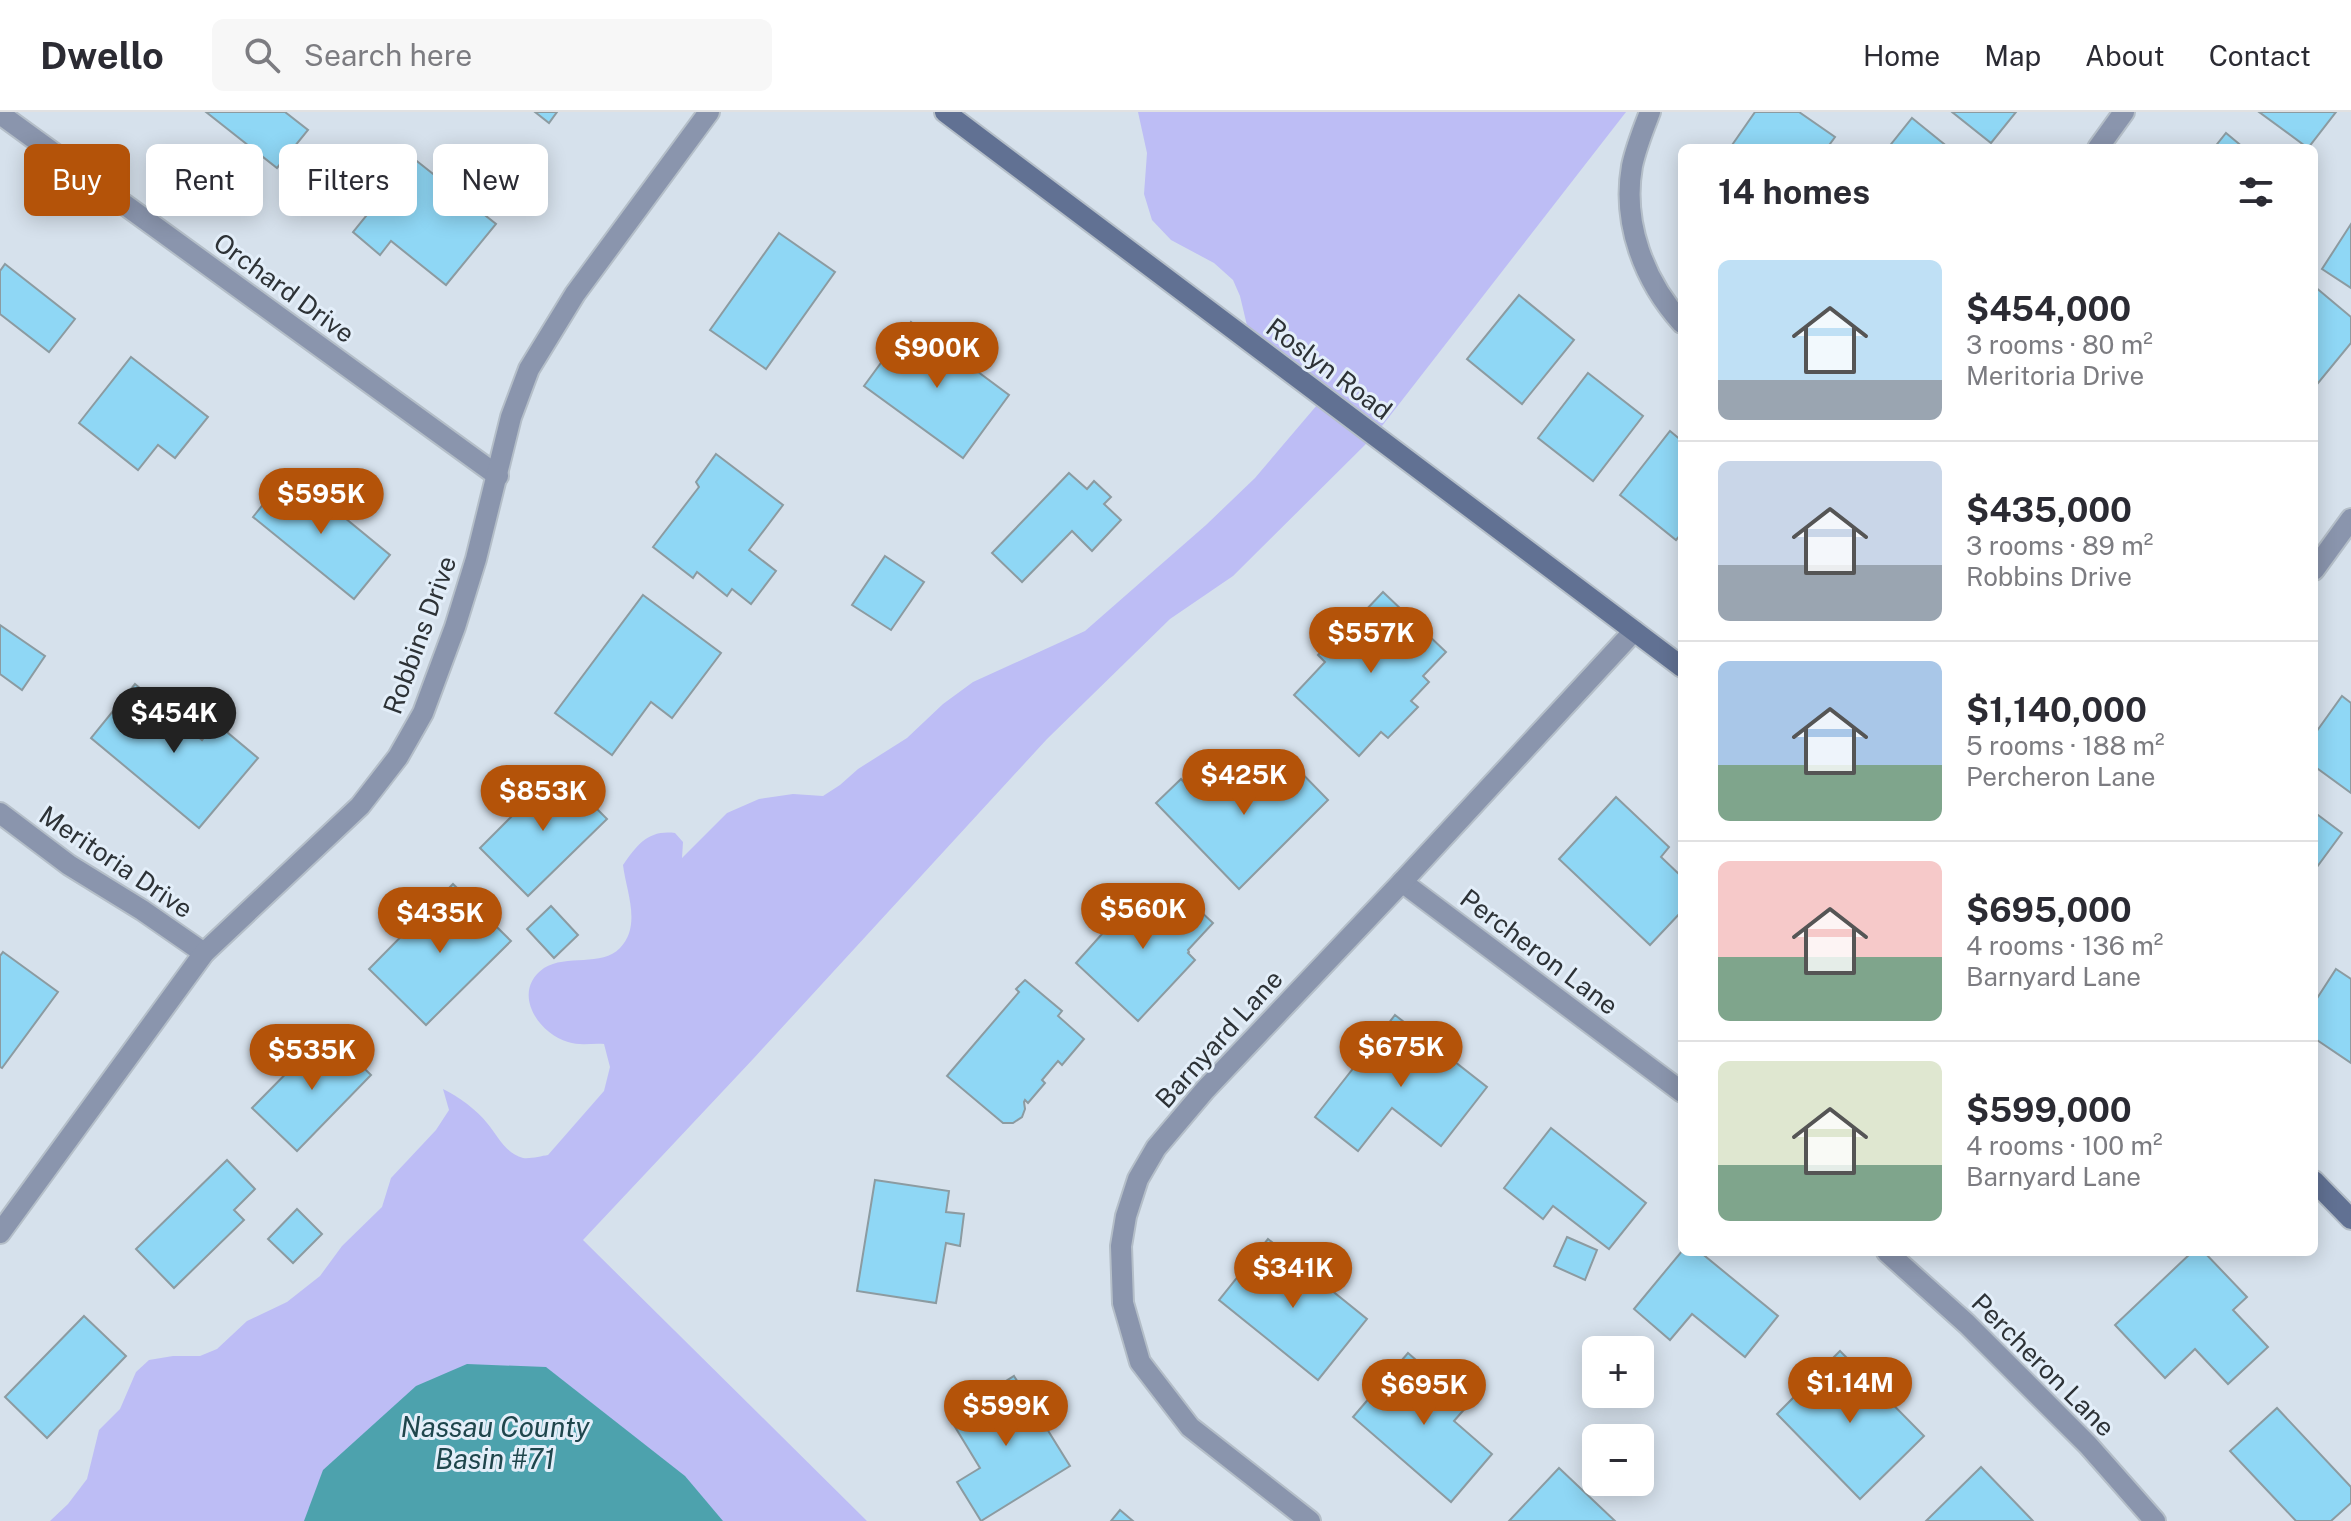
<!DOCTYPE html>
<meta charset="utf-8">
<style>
:root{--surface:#fff;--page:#f7f7f7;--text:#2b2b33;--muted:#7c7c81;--line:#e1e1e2;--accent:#b45309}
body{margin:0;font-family:"Public Sans",sans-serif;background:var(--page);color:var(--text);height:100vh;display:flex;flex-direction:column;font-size:30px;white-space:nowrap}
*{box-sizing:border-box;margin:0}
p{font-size:26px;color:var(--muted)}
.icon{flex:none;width:44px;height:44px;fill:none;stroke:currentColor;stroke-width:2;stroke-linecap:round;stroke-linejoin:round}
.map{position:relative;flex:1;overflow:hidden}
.drawer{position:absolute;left:1678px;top:32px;width:640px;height:1112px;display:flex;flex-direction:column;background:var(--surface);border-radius:12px;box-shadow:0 4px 20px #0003}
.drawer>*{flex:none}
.guide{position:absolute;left:24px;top:32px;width:760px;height:72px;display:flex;gap:16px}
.tools{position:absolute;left:1582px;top:1224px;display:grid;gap:16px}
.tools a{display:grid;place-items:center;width:72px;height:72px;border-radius:12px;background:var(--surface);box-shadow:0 4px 20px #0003;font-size:40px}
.price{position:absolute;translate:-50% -68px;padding:0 18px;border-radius:28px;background:var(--accent);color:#fff;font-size:26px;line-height:52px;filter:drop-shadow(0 2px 4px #0008)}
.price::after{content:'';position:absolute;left:50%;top:48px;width:24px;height:18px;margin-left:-12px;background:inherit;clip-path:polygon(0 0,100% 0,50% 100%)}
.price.active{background:#222;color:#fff}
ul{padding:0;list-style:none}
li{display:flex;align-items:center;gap:24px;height:200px;padding:0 40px}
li+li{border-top:2px solid var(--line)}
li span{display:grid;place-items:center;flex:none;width:224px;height:160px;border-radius:12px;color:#555}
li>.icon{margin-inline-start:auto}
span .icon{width:96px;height:96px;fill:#fffc;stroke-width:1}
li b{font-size:34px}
h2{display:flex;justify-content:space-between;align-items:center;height:96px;padding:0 40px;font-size:34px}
.pill{padding:0 28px;border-radius:12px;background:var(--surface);box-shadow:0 4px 20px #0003;font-size:28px;line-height:72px}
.pill.active{background:var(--accent);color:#fff}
header{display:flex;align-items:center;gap:48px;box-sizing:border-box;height:112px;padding:0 40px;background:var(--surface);border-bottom:2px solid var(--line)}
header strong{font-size:38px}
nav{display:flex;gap:44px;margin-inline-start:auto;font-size:28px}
.search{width:560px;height:72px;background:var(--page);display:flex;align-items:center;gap:20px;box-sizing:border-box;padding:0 28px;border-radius:12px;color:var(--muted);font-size:30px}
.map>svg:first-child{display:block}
</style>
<header>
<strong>Dwello</strong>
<div class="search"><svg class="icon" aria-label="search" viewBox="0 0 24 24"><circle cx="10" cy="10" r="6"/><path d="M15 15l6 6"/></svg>Search here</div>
<nav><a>Home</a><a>Map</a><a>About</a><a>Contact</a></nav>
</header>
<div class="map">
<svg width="2351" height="1409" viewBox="0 0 2351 1409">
<rect width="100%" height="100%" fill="#d6e1ec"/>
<path fill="#bdbdf5" d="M1138 0H1626L1375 323 1233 464 1170 507 1047 627 754 946 583 1128 867 1409H50L68 1392 87 1367 99 1318 120 1297 136 1260 149 1248 173 1244H200L217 1237 247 1209 287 1190 320 1164 342 1134 382 1095 391 1066 436 1018 449 998 443 977C458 984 477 998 487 1011 498 1024 505 1041 523 1046 531 1047 541 1044 548 1043L604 979 610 955 604 932C592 931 580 934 568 930 537 921 511 879 544 856 566 842 602 855 620 836 642 813 626 779 623 753 638 732 648 718 675 721L683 730 682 746 727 701 759 687 793 682 823 684 840 673 858 657 907 626 943 592 973 570 1085 519 1206 413 1255 366 1323 286 1250 226 1240 184 1233 168 1214 151 1171 128 1152 108 1144 82 1147 41Z"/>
<polygon fill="#4da2ad" points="467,1252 546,1255 685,1364 723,1409 304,1409 323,1358 416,1274"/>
<g fill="#8fd7f5" stroke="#8c9ba1" stroke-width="2">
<polygon points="206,0 285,0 308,18 277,56"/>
<polygon points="535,0 557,0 549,11"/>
<polygon points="1755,0 1799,0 1835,25 1827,36 1730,36"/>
<polygon points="1952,0 2016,0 1991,31"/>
<polygon points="2259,0 2336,0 2308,36"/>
<polygon points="1912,6 1949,36 1888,36"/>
<polygon points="2226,21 2244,36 2214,36"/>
<polygon points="413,46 496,112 446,173 391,129 380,143 353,120"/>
<polygon points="2351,112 2351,176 2322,157"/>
<polygon points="779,121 835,160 766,257 710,218"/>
<polygon points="5,152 75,207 49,240 0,202 0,159"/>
<polygon points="2314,174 2351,205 2351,231 2314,276"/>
<polygon points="1519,183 1574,228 1522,292 1467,247"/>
<polygon points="911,210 1009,283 963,346 864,274"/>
<polygon points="131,245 208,305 175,346 158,333 138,358 79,311"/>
<polygon points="1588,261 1643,304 1593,369 1538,326"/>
<polygon points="1670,319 1682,329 1682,421 1676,428 1620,383"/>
<polygon points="716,342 783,393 749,438 776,459 751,492 732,477 727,484 697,460 693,466 653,435 699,375 696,370"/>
<polygon points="289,360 390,443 354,487 253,405"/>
<polygon points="1069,361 1087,377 1094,369 1111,385 1104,392 1121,408 1092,439 1072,419 1022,470 992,441"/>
<polygon points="885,444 924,470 891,518 852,493"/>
<polygon points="1383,480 1446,540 1423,564 1429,570 1411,589 1418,595 1388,626 1381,620 1359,644 1294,583 1325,550 1318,543 1361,497 1364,500"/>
<polygon points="643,483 721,541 672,606 651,590 612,643 555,601"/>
<polygon points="0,513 45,544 22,578 0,562"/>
<polygon points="135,572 202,628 216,611 258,646 199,716 91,626"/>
<polygon points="2342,584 2351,591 2351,681 2314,654 2314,623"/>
<polygon points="1284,643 1328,688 1239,777 1156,691 1181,667 1196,683 1220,659 1244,683"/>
<polygon points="558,658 607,707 528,784 480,736"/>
<polygon points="1616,685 1669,735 1661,745 1682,765 1682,799 1650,833 1559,747"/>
<polygon points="2314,700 2342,721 2314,759"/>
<polygon points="453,772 511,829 426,913 369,857"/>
<polygon points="1122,783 1139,798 1142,795 1154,805 1167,791 1172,795 1183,783 1213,811 1188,838 1189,840 1188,841 1195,848 1138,909 1076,851 1102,822 1093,814"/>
<polygon points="551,794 578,823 554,846 527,817"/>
<polygon points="3,840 58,880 2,956 0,955 0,844"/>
<polygon points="2336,857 2351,867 2351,951 2314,926 2314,891"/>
<polygon points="1025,868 1062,899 1058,904 1084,927 1062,953 1058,949 1042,968 1045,971 1028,991 1025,988 1024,990 1025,997 1022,1005 1013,1011 1003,1011 947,964 1019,880 1016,877"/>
<polygon points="1395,903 1487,975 1441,1034 1392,996 1358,1039 1315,1005"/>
<polygon points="327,920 371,963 297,1039 252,996"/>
<polygon points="1551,1016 1646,1091 1609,1137 1553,1094 1543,1107 1504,1076"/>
<polygon points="227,1048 255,1077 234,1098 244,1108 174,1176 136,1137"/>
<polygon points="875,1068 949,1079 946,1100 964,1102 960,1134 946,1131 936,1191 857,1179"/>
<polygon points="297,1097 322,1122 293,1151 268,1127"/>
<polygon points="1567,1125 1597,1138 1585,1168 1554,1154"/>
<polygon points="1268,1127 1367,1207 1318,1268 1219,1188"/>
<polygon points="1682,1139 1700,1140 1778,1204 1745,1245 1692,1202 1670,1228 1634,1197"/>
<polygon points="2192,1140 2204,1140 2247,1185 2233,1198 2268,1235 2228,1272 2195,1237 2165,1266 2115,1213"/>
<polygon points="84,1204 126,1244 47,1326 5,1285"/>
<polygon points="1840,1239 1924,1324 1860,1387 1777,1302"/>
<polygon points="1408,1241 1468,1293 1454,1309 1492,1342 1451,1390 1353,1305"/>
<polygon points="1014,1264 1070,1354 981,1409 957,1370 980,1356 949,1305"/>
<polygon points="2277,1296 2351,1375 2351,1391 2331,1409 2296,1409 2230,1339"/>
<polygon points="1981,1355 2033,1409 1926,1409"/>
<polygon points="1559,1356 1615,1409 1509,1409"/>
<polygon points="1120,1398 1133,1409 1111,1409"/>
</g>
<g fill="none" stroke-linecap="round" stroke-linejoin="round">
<defs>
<g id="minor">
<path d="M1650 0C1643 18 1636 35 1632 54 1622 111 1644 169 1682 211"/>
<polyline points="0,2 498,364"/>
<polyline points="2098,36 2124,0"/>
<polyline points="2314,458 2351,407"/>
<polyline points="0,701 69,753 142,798 204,841"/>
<polyline points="1402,770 1682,980"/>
<polyline points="0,1121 204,841 360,694 398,645 423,601 455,515 476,447 511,305 529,257 575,182 709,0"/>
<polyline points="1887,1140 1967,1212 2088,1333 2155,1409"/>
<polyline points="1310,1409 1190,1315 1140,1250 1123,1191 1121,1134 1126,1104 1138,1067 1156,1036 1205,978 1402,770 1634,519"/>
</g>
<g id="secondary">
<polyline points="945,0 1682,555"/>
<polyline points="2314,1069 2351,1107"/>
</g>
</defs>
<use href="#minor" stroke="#b4bec8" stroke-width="24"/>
<use href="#secondary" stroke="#b4bec8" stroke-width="24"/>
<use href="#minor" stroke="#8a95ad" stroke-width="20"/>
<use href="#secondary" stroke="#617193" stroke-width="20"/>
</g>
<g text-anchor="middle" stroke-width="6" stroke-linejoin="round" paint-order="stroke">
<g font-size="26" fill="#2d3236" stroke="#e3eef9">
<text transform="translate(284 176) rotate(36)" y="9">Orchard Drive</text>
<text transform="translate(1329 257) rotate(37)" y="9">Roslyn Road</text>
<text transform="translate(420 523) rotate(-70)" y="9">Robbins Drive</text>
<text transform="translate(116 750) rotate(34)" y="9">Meritoria Drive</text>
<text transform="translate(1539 840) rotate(37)" y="9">Percheron Lane</text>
<text transform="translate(1219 927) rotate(-48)" y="9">Barnyard Lane</text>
<text transform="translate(2043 1253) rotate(45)" y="9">Percheron Lane</text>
</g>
<g font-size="28" font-style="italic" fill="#1f464c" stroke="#e3eef9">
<text x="495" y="1325">Nassau County<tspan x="495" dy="32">Basin #71</tspan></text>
</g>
</g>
</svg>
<div class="tools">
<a>+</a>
<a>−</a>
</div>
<b class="price" style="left:937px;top:278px">$900K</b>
<b class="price" style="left:321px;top:424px">$595K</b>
<b class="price" style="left:1371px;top:563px">$557K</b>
<b class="price active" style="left:174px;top:643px">$454K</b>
<b class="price" style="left:1244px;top:705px">$425K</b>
<b class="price" style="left:543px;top:721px">$853K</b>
<b class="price" style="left:1143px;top:839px">$560K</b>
<b class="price" style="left:440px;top:843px">$435K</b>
<b class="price" style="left:1401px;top:977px">$675K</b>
<b class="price" style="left:312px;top:980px">$535K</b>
<b class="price" style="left:1293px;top:1198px">$341K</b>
<b class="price" style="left:1850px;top:1313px">$1.14M</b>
<b class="price" style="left:1424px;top:1315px">$695K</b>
<b class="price" style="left:1006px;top:1336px">$599K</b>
<div class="guide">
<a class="pill active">Buy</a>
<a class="pill">Rent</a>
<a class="pill">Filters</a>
<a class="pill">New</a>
</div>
<section class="drawer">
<h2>14 homes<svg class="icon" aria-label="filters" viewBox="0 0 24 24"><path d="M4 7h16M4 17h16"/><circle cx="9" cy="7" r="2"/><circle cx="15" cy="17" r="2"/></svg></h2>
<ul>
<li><span style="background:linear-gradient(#bfe0f5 75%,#9aa5b1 0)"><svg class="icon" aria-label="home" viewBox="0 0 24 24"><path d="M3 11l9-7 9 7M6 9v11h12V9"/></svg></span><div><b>$454,000</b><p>3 rooms · 80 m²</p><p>Meritoria Drive</p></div></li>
<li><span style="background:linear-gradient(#c9d6e8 65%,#9aa5b1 0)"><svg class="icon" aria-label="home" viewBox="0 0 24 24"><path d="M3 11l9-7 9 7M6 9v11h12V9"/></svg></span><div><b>$435,000</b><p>3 rooms · 89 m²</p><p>Robbins Drive</p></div></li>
<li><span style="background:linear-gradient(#a9c7e8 65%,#7fa58c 0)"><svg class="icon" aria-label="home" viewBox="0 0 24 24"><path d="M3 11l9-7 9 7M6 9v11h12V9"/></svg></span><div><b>$1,140,000</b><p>5 rooms · 188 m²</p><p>Percheron Lane</p></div></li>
<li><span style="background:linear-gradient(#f6c9c9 60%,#7fa58c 0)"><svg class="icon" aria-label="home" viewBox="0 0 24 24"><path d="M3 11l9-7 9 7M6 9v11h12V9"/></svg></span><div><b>$695,000</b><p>4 rooms · 136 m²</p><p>Barnyard Lane</p></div></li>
<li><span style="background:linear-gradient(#dfe7d0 65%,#7fa58c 0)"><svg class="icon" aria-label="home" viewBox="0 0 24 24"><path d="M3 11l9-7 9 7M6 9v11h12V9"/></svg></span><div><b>$599,000</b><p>4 rooms · 100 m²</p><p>Barnyard Lane</p></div></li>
</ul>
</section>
</div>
